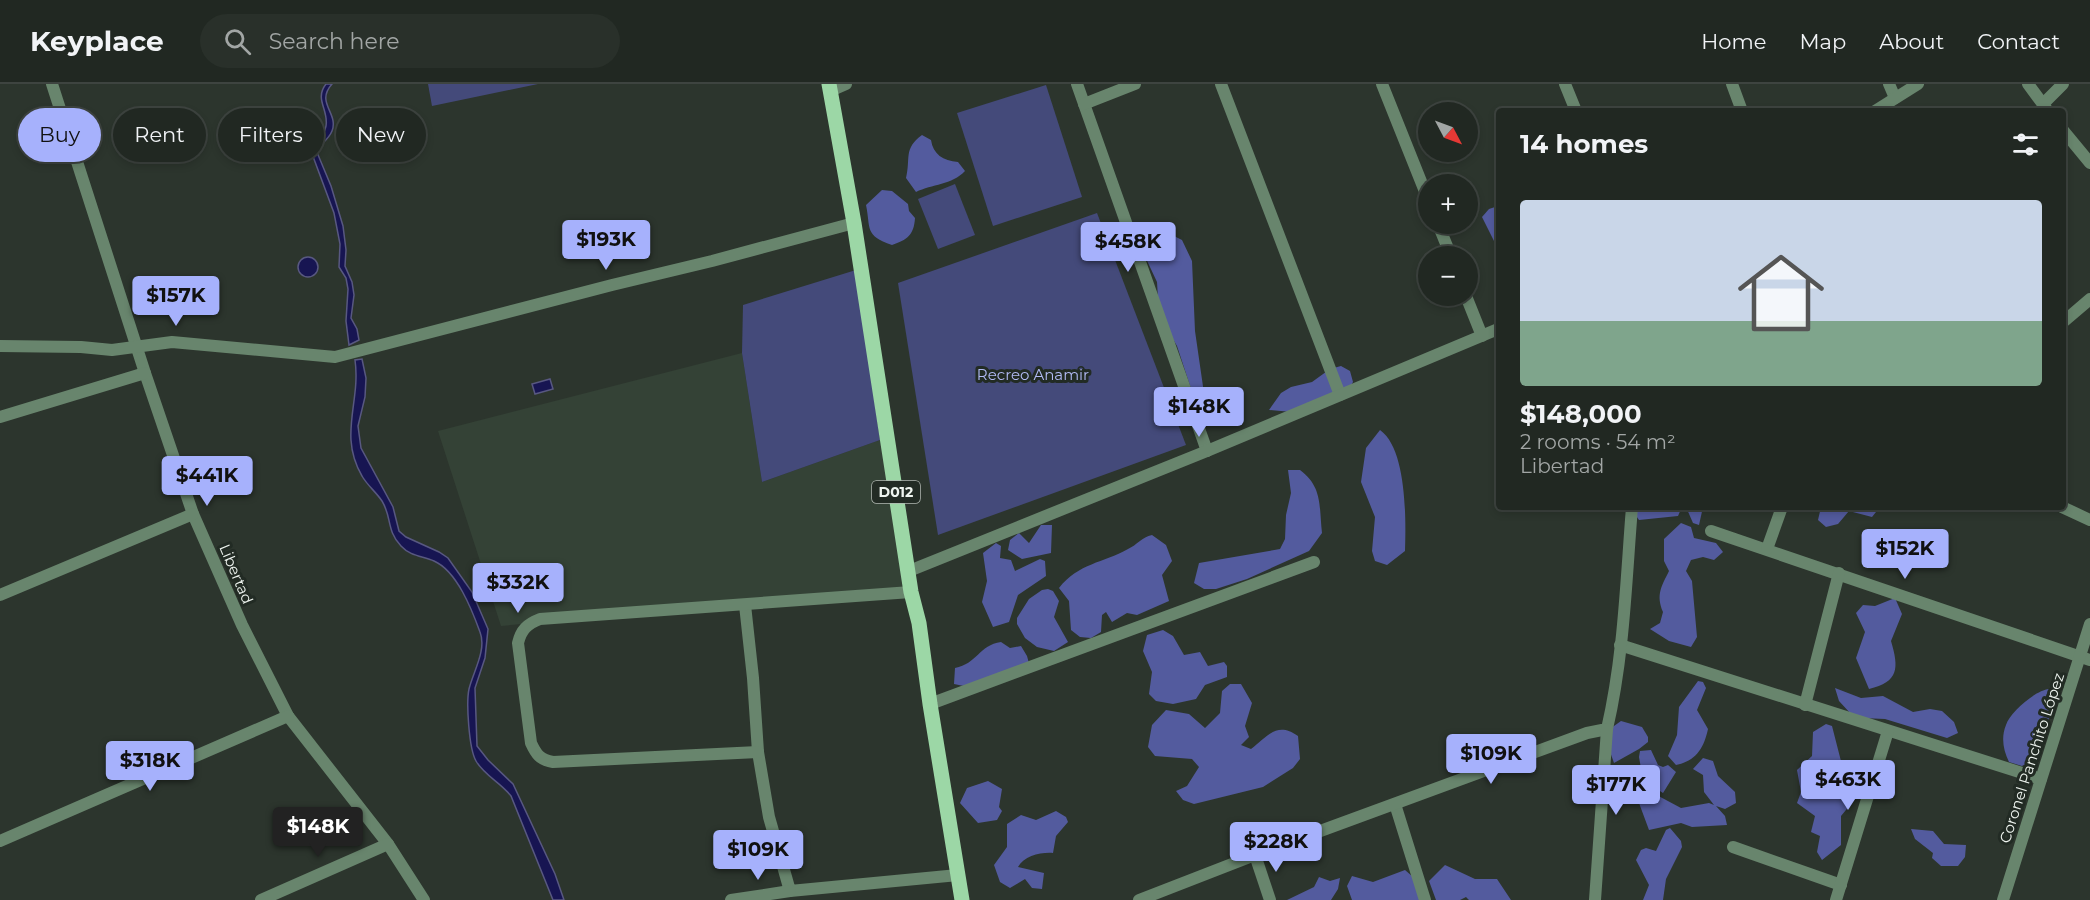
<!DOCTYPE html>
<meta charset="utf-8">
<style>
:root{--surface:#212822;--page:#29302a;--text:#f1f3f6;--muted:#a2a6a5;--line:#3e4440;--accent:#a6b1fc}
body{margin:0;font-family:Montserrat,sans-serif;background:var(--page);color:var(--text);height:100vh;display:flex;flex-direction:column;font-size:22px;white-space:nowrap}
*{box-sizing:border-box;margin:0}
p{font-size:20px;color:var(--muted)}
.icon{flex:none;width:33px;height:33px;fill:none;stroke:currentColor;stroke-width:2;stroke-linecap:round;stroke-linejoin:round}
.map{position:relative;flex:1;overflow:hidden}
.sheet{position:absolute;left:1496px;top:24px;width:570px;height:402px;display:flex;flex-direction:column;background:var(--surface);border-radius:6px;box-shadow:0 3px 9px #0003,0 0 0 2px var(--line)}
.sheet>*{flex:none}
.hud{position:absolute;left:18px;top:24px;width:570px;height:54px;display:flex;gap:12px}
.needle{width:39px;rotate:131deg}
.controls{position:absolute;left:1418px;top:18px;display:grid;gap:12px}
.controls a{display:grid;place-items:center;width:60px;height:60px;border-radius:50%;background:var(--surface);box-shadow:0 3px 9px #0003,0 0 0 2px var(--line);font-size:30px}
.price{position:absolute;translate:-50% -51px;padding:0 14px;border-radius:6px;background:var(--accent);color:#111;font-size:20px;line-height:39px;filter:drop-shadow(0 2px 3px #0008)}
.price::after{content:'';position:absolute;left:50%;top:36px;width:18px;height:14px;margin-left:-9px;background:inherit;clip-path:polygon(0 0,100% 0,50% 100%)}
.price.selected{background:#222;color:#fff}
ul{padding:0;list-style:none}
li{display:grid;align-content:center;gap:12px;height:318px;padding:0 24px}
li span{display:grid;place-items:center;height:186px;border-radius:6px;color:#555}
li>.icon{margin-inline-start:auto}
span .icon{width:108px;height:108px;fill:#fffc;stroke-width:1}
li b{font-size:26px}
h2{display:flex;justify-content:space-between;align-items:center;height:72px;padding:0 24px;font-size:26px}
.tag{padding:0 21px;border-radius:27px;background:var(--surface);box-shadow:0 3px 9px #0003,0 0 0 2px var(--line);font-size:21px;line-height:54px}
.tag.selected{background:var(--accent);color:#111}
header{display:flex;align-items:center;gap:36px;box-sizing:border-box;height:84px;padding:0 30px;background:var(--surface);border-bottom:2px solid var(--line)}
header strong{font-size:28px}
nav{display:flex;gap:33px;margin-inline-start:auto;font-size:21px}
.search{width:420px;height:54px;background:var(--page);display:flex;align-items:center;gap:15px;box-sizing:border-box;padding:0 21px;border-radius:33px;color:var(--muted);font-size:22px}
.map>svg:first-child{display:block}
</style>
<header>
<strong>Keyplace</strong>
<div class="search"><svg class="icon" aria-label="search" viewBox="0 0 24 24"><circle cx="10" cy="10" r="6"/><path d="M15 15l6 6"/></svg>Search here</div>
<nav><a>Home</a><a>Map</a><a>About</a><a>Contact</a></nav>
</header>
<div class="map">
<svg width="2090" height="816" viewBox="0 0 2090 816">
<rect width="100%" height="100%" fill="#2c352d"/>
<polygon fill="#344236" points="742,269 762,398 880,356 910,503 501,542 438,347"/>
<g fill="#444a7a">
<polygon points="428,0 538,0 432,22"/>
<polygon points="1046,1 1082,113 993,142 957,29"/>
<polygon points="955,100 975,151 938,165 918,115"/>
<polygon points="1097,129 1186,361 938,451 898,199"/>
<polygon points="856,186 880,356 762,398 742,269 743,221"/>
</g>
<g fill="#535b9e">
<path d="M922 51 931 56C933 70 943 77 958 78L965 87C952 101 932 100 916 108L906 94C911 74 903 65 922 51Z"/>
<path d="M882 106 892 107 908 120 909 127 915 134C914 151 907 156 892 161 864 151 871 145 866 121Z"/>
<polygon points="1498,122 1498,165 1482,133 1489,125"/>
<polygon points="1172,151 1182,156 1192,177 1195,247 1208,337 1198,326 1177,262 1159,231 1157,198 1142,166"/>
<polygon points="1341,282 1350,287 1353,298 1347,308 1292,328 1269,326 1281,309 1291,303 1312,298 1330,285"/>
<path d="M1380 346C1407 365 1406 436 1405 467L1387 481 1375 477 1372 467 1375 433 1361 398 1366 364Z"/>
<path d="M1288 386H1300C1323 403 1319 423 1322 449L1309 467 1247 495 1216 505H1204L1194 499 1199 479 1280 465 1285 455 1286 431 1291 409Z"/>
<polygon points="1630,423 1682,423 1678,432 1639,436"/>
<polygon points="1686,423 1703,423 1699,441 1693,439"/>
<polygon points="1821,423 1880,423 1872,433 1849,427 1838,440 1826,443 1818,436"/>
<path d="M1681 439 1691 443 1694 454 1716 459 1723 468 1714 476 1703 473 1691 476 1686 487 1692 497 1697 553 1691 563 1669 557 1650 545 1660 539 1663 528C1656 511 1661 503 1669 487L1664 477V455Z"/>
<polygon points="1041,441 1052,441 1051,469 1022,475 1008,466 1010,456 1019,449 1029,459"/>
<path d="M1152 451 1166 461 1172 477 1162 491 1169 517 1137 531 1127 529 1112 538 1106 528 1102 531 1101 548 1091 554 1080 553 1071 546 1069 517 1059 504C1079 479 1103 479 1128 465 1137 461 1142 453 1152 451Z"/>
<polygon points="996,459 1001,462 1000,474 1011,476 1015,487 1040,475 1045,477 1046,492 1018,511 1009,538 993,543 982,518 987,497 983,469"/>
<polygon points="1048,505 1053,507 1059,517 1054,533 1068,558 1054,567 1037,563 1025,554 1017,540 1017,534 1029,515 1042,506"/>
<path d="M1895 514 1902 530 1891 557C1899 584 1899 598 1869 605L1856 574 1865 548 1856 529 1863 521 1875 522Z"/>
<polygon points="1163,546 1173,552 1184,571 1200,568 1208,582 1224,578 1227,582 1227,593 1205,601 1196,615 1173,620 1156,617 1149,610 1152,588 1143,567 1147,551"/>
<path d="M1001 558 1010 564 1021 562 1027 572 1030 583C1000 601 991 608 954 600L955 584C977 580 979 561 1001 558Z"/>
<path d="M1698 597 1703 598 1706 604 1697 626 1708 645C1704 664 1696 677 1676 681L1668 672 1677 651 1679 623Z"/>
<path d="M1230 600H1241L1252 619 1245 642 1249 653 1241 661 1251 665C1268 652 1277 637 1298 652L1300 675 1293 684 1263 703 1194 720 1183 716 1176 707 1187 702 1199 683 1192 675 1155 672 1148 663 1152 641 1166 626 1189 630 1205 644 1220 629 1222 607Z"/>
<polygon points="1835,604 1861,614 1883,612 1913,628 1930,625 1942,627 1954,638 1958,649 1947,654 1885,635 1862,634 1851,630 1839,617"/>
<path d="M2049 605 2052 610 2053 616C2047 641 2047 669 2022 682L2009 678C2003 666 2001 653 2006 641 2010 628 2036 606 2049 605Z"/>
<polygon points="1621,637 1642,643 1648,653 1648,658 1639,665 1614,679 1607,659 1607,647"/>
<path d="M1826 640 1832 642 1842 681 1826 686C1823 694 1820 699 1824 708L1834 712 1855 715 1841 732V761L1822 776 1817 768 1820 752 1811 748 1815 732 1797 719 1801 708 1797 686 1812 672 1813 648Z"/>
<polygon points="1651,666 1658,681 1663,683 1668,681 1676,688 1663,709 1643,696 1639,673 1640,667"/>
<polygon points="1703,674 1713,677 1718,692 1735,708 1736,719 1725,725 1716,722 1725,732 1727,741 1692,743 1681,739 1649,746 1639,719 1651,708 1681,724 1709,719 1714,721 1704,708 1703,691 1693,685"/>
<polygon points="988,697 1002,705 999,723 1002,727 997,736 978,739 960,719 967,704"/>
<polygon points="1610,700 1642,700 1642,710 1625,716 1610,710"/>
<path d="M1056 727 1066 733 1068 738 1056 752 1053 769C1041 768 1024 772 1018 783L1044 789 1042 805 1032 804 1025 795 1010 804 1000 798 994 781 1007 763V740L1021 731 1036 736Z"/>
<polygon points="1670,744 1681,757 1682,763 1666,795 1663,816 1643,816 1649,801 1636,776 1641,766 1646,764 1656,767 1666,746"/>
<polygon points="1911,745 1933,747 1944,760 1966,761 1965,773 1958,782 1941,782 1932,774 1933,769 1915,755"/>
<polygon points="1445,781 1475,795 1497,795 1511,816 1469,816 1466,813 1460,816 1436,816 1429,797"/>
<polygon points="1405,786 1421,800 1420,816 1352,816 1347,802 1352,792 1373,798"/>
<polygon points="1319,793 1330,797 1340,794 1338,805 1331,816 1287,816 1314,803"/>
</g>
<g fill="#171552" stroke="#585881" stroke-width="1.5">
<path d="M326 0H332C315 19 339 29 332 47 329 55 321 60 316 66L331 102 343 142 346 166 345 182 352 198 354 211 351 234 357 245 359 256 349 261 346 237 348 205 346 194 339 183 340 160 334 129 311 67C316 58 324 53 326 42 329 26 314 15 326 0Z"/>
<circle cx="308" cy="183" r="10"/>
<path d="M362 275 366 294 365 313 358 342 361 364 393 423 399 447 406 453 439 468 448 474 472 508 488 545 485 574 475 604 477 662 488 676 513 700 555 790 564 816H553L511 712C501 699 484 691 476 677 469 665 466 619 469 605 473 588 487 566 480 548 472 526 457 487 434 477 422 472 410 472 401 462 386 446 392 433 382 417 376 408 367 401 362 392 338 351 361 318 355 276Z"/>
<polygon points="550,295 553,305 535,310 532,300"/>
</g>
<g fill="none" stroke-linecap="round" stroke-linejoin="round">
<g stroke="#68856d" stroke-width="12">
<polyline points="52,0 145,289 193,430 242,541 288,632 388,760 424,816"/>
<polyline points="1077,0 1207,367"/>
<polyline points="1221,0 1340,311"/>
<polyline points="1382,0 1428,115"/>
<polyline points="1565,0 1576,27"/>
<polyline points="1732,0 1742,27"/>
<polyline points="1889,0 1895,14"/>
<polyline points="2028,0 2048,27"/>
<polyline points="830,7 846,0"/>
<polyline points="1084,20 1135,0"/>
<polyline points="2043,20 2063,0"/>
<polyline points="1875,27 1918,0"/>
<polyline points="2062,45 2090,79"/>
<polyline points="1438,140 1451,172"/>
<polyline points="1466,212 1482,252"/>
<polyline points="2062,239 2090,215"/>
<polyline points="0,262 81,263 112,266 172,258 335,273 612,201 712,177 854,139"/>
<polyline points="0,333 145,289"/>
<polyline points="2062,423 2090,436"/>
<polyline points="1711,447 2090,576"/>
<polyline points="1767,465 1782,423"/>
<polyline points="909,487 1207,367 1498,245"/>
<polyline points="0,511 193,430"/>
<polyline points="745,521 753,594 758,668 769,733 790,807 958,791"/>
<polyline points="1620,561 2041,695"/>
<polyline points="930,620 1314,478"/>
<polyline points="1805,621 1839,489"/>
<path d="M758 668 553 678C540 676 536 670 531 659L518 559C521 546 527 540 540 535L911 508"/>
<polyline points="1395,720 1425,816"/>
<polyline points="0,757 288,632"/>
<polyline points="1733,763 1841,801"/>
<polyline points="1255,771 1270,816"/>
<polyline points="261,816 388,760"/>
<polyline points="731,816 790,807"/>
<path d="M1139 816 1255 771 1587 649 1607 645C1624 572 1626 497 1632 423"/>
<polyline points="1595,816 1607,645"/>
<polyline points="1836,816 1888,647"/>
<polyline points="2003,816 2090,540"/>
</g>
<polyline stroke="#9cd7a6" stroke-width="15" points="829,0 854,139 911,508 919,539 930,620 962,816"/>
</g>
<g text-anchor="middle" stroke-width="6" stroke-linejoin="round" paint-order="stroke">
<rect fill="#222b24" stroke="#b1b8b2" stroke-width="1.5" x="872" y="397" width="48" height="22" rx="4.5"/>
<g font-size="14" font-weight="bold" fill="#eef4ef">
<text x="896" y="413">D012</text>
</g>
<g font-size="15" fill="#b2bbf5" stroke="#222b24">
<text x="1033" y="296">Recreo Anamir</text>
</g>
<g font-size="15" fill="#eef4ef" stroke="#222b24">
<text transform="translate(236 490) rotate(67)" y="5">Libertad</text>
<text transform="translate(2032 674) rotate(-72)" y="5">Coronel Panchito López</text>
</g>
</g>
</svg>
<div class="controls">
<a><svg class="needle" viewBox="-14 -14 28 28"><path d="M0-13l5 13h-10z" fill="#e53935"/><path d="M0 13l5-13h-10z" fill="#a2a6a5"/></svg></a>
<a>+</a>
<a>−</a>
</div>
<b class="price" style="left:606px;top:187px">$193K</b>
<b class="price" style="left:1128px;top:189px">$458K</b>
<b class="price" style="left:176px;top:243px">$157K</b>
<b class="price" style="left:1199px;top:354px">$148K</b>
<b class="price" style="left:207px;top:423px">$441K</b>
<b class="price" style="left:1905px;top:496px">$152K</b>
<b class="price" style="left:518px;top:530px">$332K</b>
<b class="price" style="left:1491px;top:701px">$109K</b>
<b class="price" style="left:150px;top:708px">$318K</b>
<b class="price" style="left:1848px;top:727px">$463K</b>
<b class="price" style="left:1616px;top:732px">$177K</b>
<b class="price selected" style="left:318px;top:774px">$148K</b>
<b class="price" style="left:1276px;top:789px">$228K</b>
<b class="price" style="left:758px;top:797px">$109K</b>
<div class="hud">
<a class="tag selected">Buy</a>
<a class="tag">Rent</a>
<a class="tag">Filters</a>
<a class="tag">New</a>
</div>
<section class="sheet">
<h2>14 homes<svg class="icon" aria-label="filters" viewBox="0 0 24 24"><path d="M4 7h16M4 17h16"/><circle cx="9" cy="7" r="2"/><circle cx="15" cy="17" r="2"/></svg></h2>
<ul>
<li><span style="background:linear-gradient(#c9d6e8 65%,#7fa58c 0)"><svg class="icon" aria-label="home" viewBox="0 0 24 24"><path d="M3 11l9-7 9 7M6 9v11h12V9"/></svg></span><div><b>$148,000</b><p>2 rooms · 54 m²</p><p>Libertad</p></div></li>
</ul>
</section>
</div>
